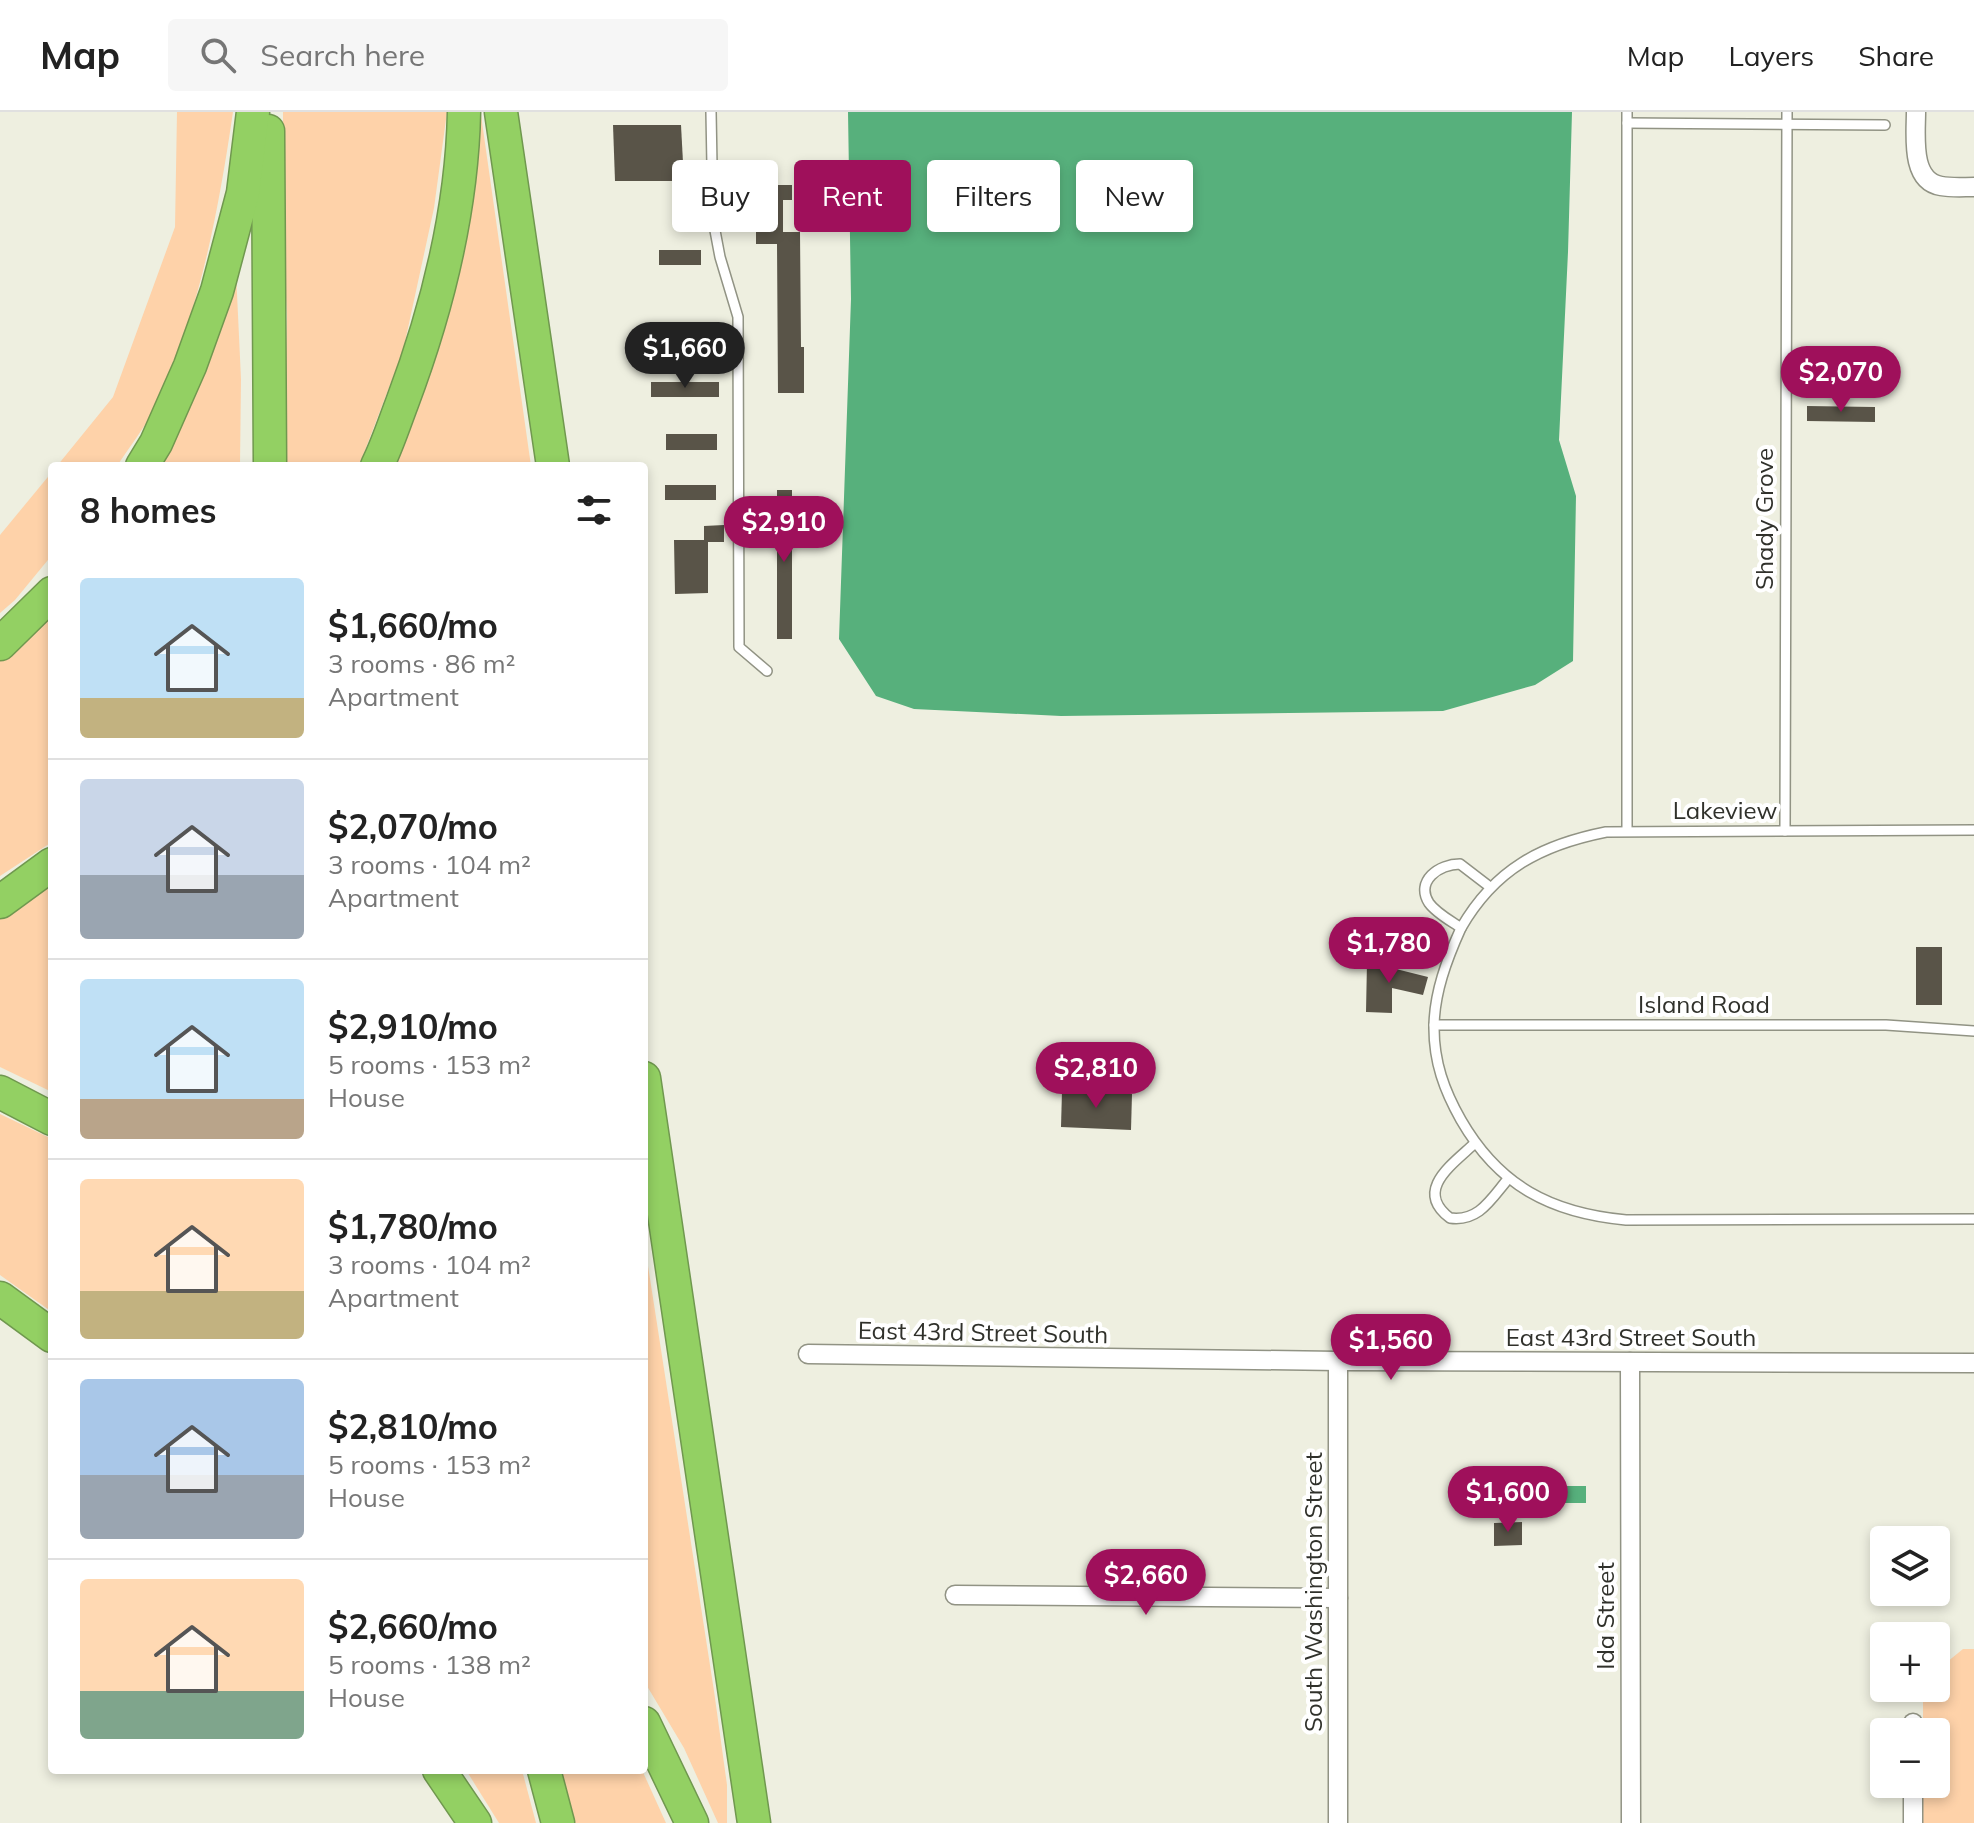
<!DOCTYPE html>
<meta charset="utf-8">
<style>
:root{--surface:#fff;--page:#f6f6f6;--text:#222;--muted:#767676;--line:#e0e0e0;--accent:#9f105b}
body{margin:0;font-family:Mulish,sans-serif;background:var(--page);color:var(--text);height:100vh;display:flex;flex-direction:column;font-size:30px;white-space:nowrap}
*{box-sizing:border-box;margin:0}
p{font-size:26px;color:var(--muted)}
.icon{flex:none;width:44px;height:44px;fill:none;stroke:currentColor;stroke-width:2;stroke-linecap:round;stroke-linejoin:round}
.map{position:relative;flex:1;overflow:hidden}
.sheet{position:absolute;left:48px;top:350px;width:600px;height:1312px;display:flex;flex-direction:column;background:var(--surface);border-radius:8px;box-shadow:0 4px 12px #0003}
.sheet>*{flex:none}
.top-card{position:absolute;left:672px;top:48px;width:760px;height:72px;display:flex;gap:16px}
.buttons{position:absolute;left:1870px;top:1414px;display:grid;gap:16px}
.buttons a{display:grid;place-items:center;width:80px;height:80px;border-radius:8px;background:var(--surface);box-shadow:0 4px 12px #0003;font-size:40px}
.price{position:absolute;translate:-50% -68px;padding:0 18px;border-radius:28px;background:var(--accent);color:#fff;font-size:26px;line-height:52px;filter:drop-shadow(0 2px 4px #0008)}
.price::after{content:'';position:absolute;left:50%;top:48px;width:24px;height:18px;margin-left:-12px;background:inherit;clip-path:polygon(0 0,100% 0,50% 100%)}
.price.active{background:#222;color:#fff}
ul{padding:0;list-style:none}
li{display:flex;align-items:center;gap:24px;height:200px;padding:0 32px}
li+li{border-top:2px solid var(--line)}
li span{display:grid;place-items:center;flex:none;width:224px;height:160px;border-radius:8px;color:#555}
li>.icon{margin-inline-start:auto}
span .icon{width:96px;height:96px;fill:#fffc;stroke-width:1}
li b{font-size:34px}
h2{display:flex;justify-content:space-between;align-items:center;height:96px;padding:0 32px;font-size:34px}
.chip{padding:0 28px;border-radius:8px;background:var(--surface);box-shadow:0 4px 12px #0003;font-size:28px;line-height:72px}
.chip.active{background:var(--accent);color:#fff}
header{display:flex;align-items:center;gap:48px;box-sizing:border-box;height:112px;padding:0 40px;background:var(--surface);border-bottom:2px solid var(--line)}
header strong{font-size:38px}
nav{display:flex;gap:44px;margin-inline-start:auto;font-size:28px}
.search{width:560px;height:72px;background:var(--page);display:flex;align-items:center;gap:20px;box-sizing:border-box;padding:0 28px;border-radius:8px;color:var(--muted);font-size:30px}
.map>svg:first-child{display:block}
</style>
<header>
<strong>Map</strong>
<div class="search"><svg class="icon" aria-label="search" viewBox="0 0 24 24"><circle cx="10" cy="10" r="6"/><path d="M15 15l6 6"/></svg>Search here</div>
<nav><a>Map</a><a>Layers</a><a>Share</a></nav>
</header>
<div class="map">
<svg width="1974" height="1711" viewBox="0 0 1974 1711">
<rect width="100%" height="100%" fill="#eeefe0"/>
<g fill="#fed2a9">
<path d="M177 0H233C218 102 199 204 154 297 144 317 129 335 117 354H57L113 285 175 115Z"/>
<polygon points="283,0 447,0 434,96 403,239 359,354 286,354 283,348 287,204 283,128"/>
<polygon points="481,3 531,354 394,354 416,300 437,234 475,4"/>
<polygon points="236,160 241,267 240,354 157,354"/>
<polygon points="52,360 52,443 15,488 0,501 0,423"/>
<polygon points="52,495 52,730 0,764 0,545"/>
<polygon points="52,769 52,980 0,955 0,807"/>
<polygon points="0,1002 52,1027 52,1200 0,1163"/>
<polygon points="644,1128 714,1579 727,1673 727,1711 718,1711 684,1636 644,1569"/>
<polygon points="1963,1537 1974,1537 1974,1711 1922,1711 1922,1672 1936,1672 1936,1620 1923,1620 1923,1576 1936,1576 1936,1559"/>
<polygon points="466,1658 522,1658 536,1711 499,1711"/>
<polygon points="558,1658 642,1658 666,1711 573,1711"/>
</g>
<g fill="#57b07c">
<polygon points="848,0 1572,0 1568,140 1559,328 1576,384 1573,549 1535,573 1443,599 1061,604 914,597 876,584 839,527 851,187"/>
<rect x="1546" y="1374" width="40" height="17"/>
</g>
<g fill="#595448">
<polygon points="613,13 681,13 684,69 615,69"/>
<polygon points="741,73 792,73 792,88 783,88 783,120 800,120 801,235 804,235 804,281 778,281 777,132 756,132 756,88 741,88"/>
<rect x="659" y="138" width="42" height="15"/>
<rect x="651" y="270" width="68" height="15"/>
<polygon points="1807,294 1875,295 1875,310 1807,309"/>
<rect x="666" y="322" width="51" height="16"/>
<rect x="665" y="373" width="51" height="15"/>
<rect x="777" y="378" width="15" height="149"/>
<polygon points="724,413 724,430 708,430 708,481 675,482 674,428 704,428 704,414"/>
<rect x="1916" y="835" width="26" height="58"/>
<polygon points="1367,850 1392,850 1392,856 1428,865 1423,883 1392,876 1392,901 1366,900"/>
<polygon points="1062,979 1132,982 1131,1018 1061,1015"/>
<polygon points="1522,1410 1522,1433 1494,1434 1494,1411"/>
</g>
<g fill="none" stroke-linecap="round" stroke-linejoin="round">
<defs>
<g id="service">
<polyline points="711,0 713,108 720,145 738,205 739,535 767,559"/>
<polyline points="1627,11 1885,13"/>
<polyline points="1627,719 1627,0"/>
<polyline points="1785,719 1787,0"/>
<path d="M1490 775 1460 752C1439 752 1415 769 1429 791 1436 801 1451 809 1461 816 1447 847 1434 881 1434 916 1434 950 1444 978 1461 1008 1499 1074 1551 1101 1626 1108L1974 1107"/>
<path d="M1461 816C1495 757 1541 733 1606 720L1974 718"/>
<polyline points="1434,913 1886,913 1974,919"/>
<path d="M1475 1031C1453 1052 1413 1078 1450 1106 1479 1110 1491 1087 1508 1067"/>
</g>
<g id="minor">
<path d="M1916 0C1916 23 1910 69 1941 74 1952 76 1963 75 1974 75"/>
<polyline points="808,1242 1338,1249 1974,1251"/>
<polyline points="1338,1249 1338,1711"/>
<polyline points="1630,1250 1631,1711"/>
<polyline points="955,1483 1338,1486"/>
<polyline points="1913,1611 1913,1620"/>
<polyline points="1913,1672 1913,1711"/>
</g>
<g id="motorway">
<polyline points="501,0 553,354"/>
<polyline points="268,19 270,354"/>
<polyline points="142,354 156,331 190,254 217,179 243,81 253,0"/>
<path d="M377 354C387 334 394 312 402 291 437 198 462 100 464 0"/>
<polyline points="0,532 52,481"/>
<polyline points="0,790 52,752"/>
<polyline points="644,966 754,1711"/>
<polyline points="0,980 52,1007"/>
<polyline points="0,1186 52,1224"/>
<polyline points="644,1611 692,1711"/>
<polyline points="439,1658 475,1711"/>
<polyline points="544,1658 558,1711"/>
</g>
</defs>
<use href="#service" stroke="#919384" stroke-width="12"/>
<use href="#minor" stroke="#919384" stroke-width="21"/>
<use href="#motorway" stroke="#70984f" stroke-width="35"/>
<use href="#service" stroke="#fff" stroke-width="9"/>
<use href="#minor" stroke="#fff" stroke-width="18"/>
<use href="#motorway" stroke="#93d063" stroke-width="32"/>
</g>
<g text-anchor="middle" stroke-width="8" stroke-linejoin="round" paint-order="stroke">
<g font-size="24" fill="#30312b" stroke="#fff">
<text transform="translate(1765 407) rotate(-90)" y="8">Shady Grove</text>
<text x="1725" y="707">Lakeview</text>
<text x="1704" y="901">Island Road</text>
<text transform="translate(983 1221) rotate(1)" y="8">East 43rd Street South</text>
<text x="1631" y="1234">East 43rd Street South</text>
<text transform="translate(1314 1480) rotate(-90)" y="8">South Washington Street</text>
<text transform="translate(1606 1504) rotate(-90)" y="8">Ida Street</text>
</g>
</g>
</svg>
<div class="buttons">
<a><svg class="icon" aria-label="layers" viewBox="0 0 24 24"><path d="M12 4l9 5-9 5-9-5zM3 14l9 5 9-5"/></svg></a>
<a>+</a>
<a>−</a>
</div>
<b class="price active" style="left:685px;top:278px">$1,660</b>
<b class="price" style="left:1841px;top:302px">$2,070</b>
<b class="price" style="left:784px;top:452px">$2,910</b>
<b class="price" style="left:1389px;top:873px">$1,780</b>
<b class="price" style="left:1096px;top:998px">$2,810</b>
<b class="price" style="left:1391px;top:1270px">$1,560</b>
<b class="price" style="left:1508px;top:1422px">$1,600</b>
<b class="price" style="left:1146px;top:1505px">$2,660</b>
<div class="top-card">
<a class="chip">Buy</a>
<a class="chip active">Rent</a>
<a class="chip">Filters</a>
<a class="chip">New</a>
</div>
<section class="sheet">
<h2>8 homes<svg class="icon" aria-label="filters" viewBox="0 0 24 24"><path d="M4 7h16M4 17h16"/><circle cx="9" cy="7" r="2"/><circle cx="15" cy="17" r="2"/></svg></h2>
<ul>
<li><span style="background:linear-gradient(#bfe0f5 75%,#c2b280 0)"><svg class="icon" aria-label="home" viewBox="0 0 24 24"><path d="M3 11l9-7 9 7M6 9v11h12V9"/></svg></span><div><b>$1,660/mo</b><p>3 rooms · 86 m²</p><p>Apartment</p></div></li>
<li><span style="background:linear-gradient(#c9d6e8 60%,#9aa5b1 0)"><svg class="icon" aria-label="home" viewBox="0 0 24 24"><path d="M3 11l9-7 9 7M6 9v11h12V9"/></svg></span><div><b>$2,070/mo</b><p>3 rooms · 104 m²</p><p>Apartment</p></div></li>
<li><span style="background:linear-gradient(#bfe0f5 75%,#b9a48a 0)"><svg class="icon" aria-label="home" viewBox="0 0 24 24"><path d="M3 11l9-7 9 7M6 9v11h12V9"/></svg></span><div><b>$2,910/mo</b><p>5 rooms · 153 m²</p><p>House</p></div></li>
<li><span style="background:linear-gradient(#ffd9b3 70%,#c2b280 0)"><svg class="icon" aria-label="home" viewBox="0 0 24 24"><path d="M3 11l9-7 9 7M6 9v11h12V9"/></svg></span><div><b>$1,780/mo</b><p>3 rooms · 104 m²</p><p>Apartment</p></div></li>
<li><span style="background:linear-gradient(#a9c7e8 60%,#9aa5b1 0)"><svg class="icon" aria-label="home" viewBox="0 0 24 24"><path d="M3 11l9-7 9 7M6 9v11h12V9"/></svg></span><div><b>$2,810/mo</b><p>5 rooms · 153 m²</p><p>House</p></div></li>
<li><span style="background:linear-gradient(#ffd9b3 70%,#7fa58c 0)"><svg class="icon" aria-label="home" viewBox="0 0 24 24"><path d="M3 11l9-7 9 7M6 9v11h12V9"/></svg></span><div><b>$2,660/mo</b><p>5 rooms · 138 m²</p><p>House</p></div></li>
</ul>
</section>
</div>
